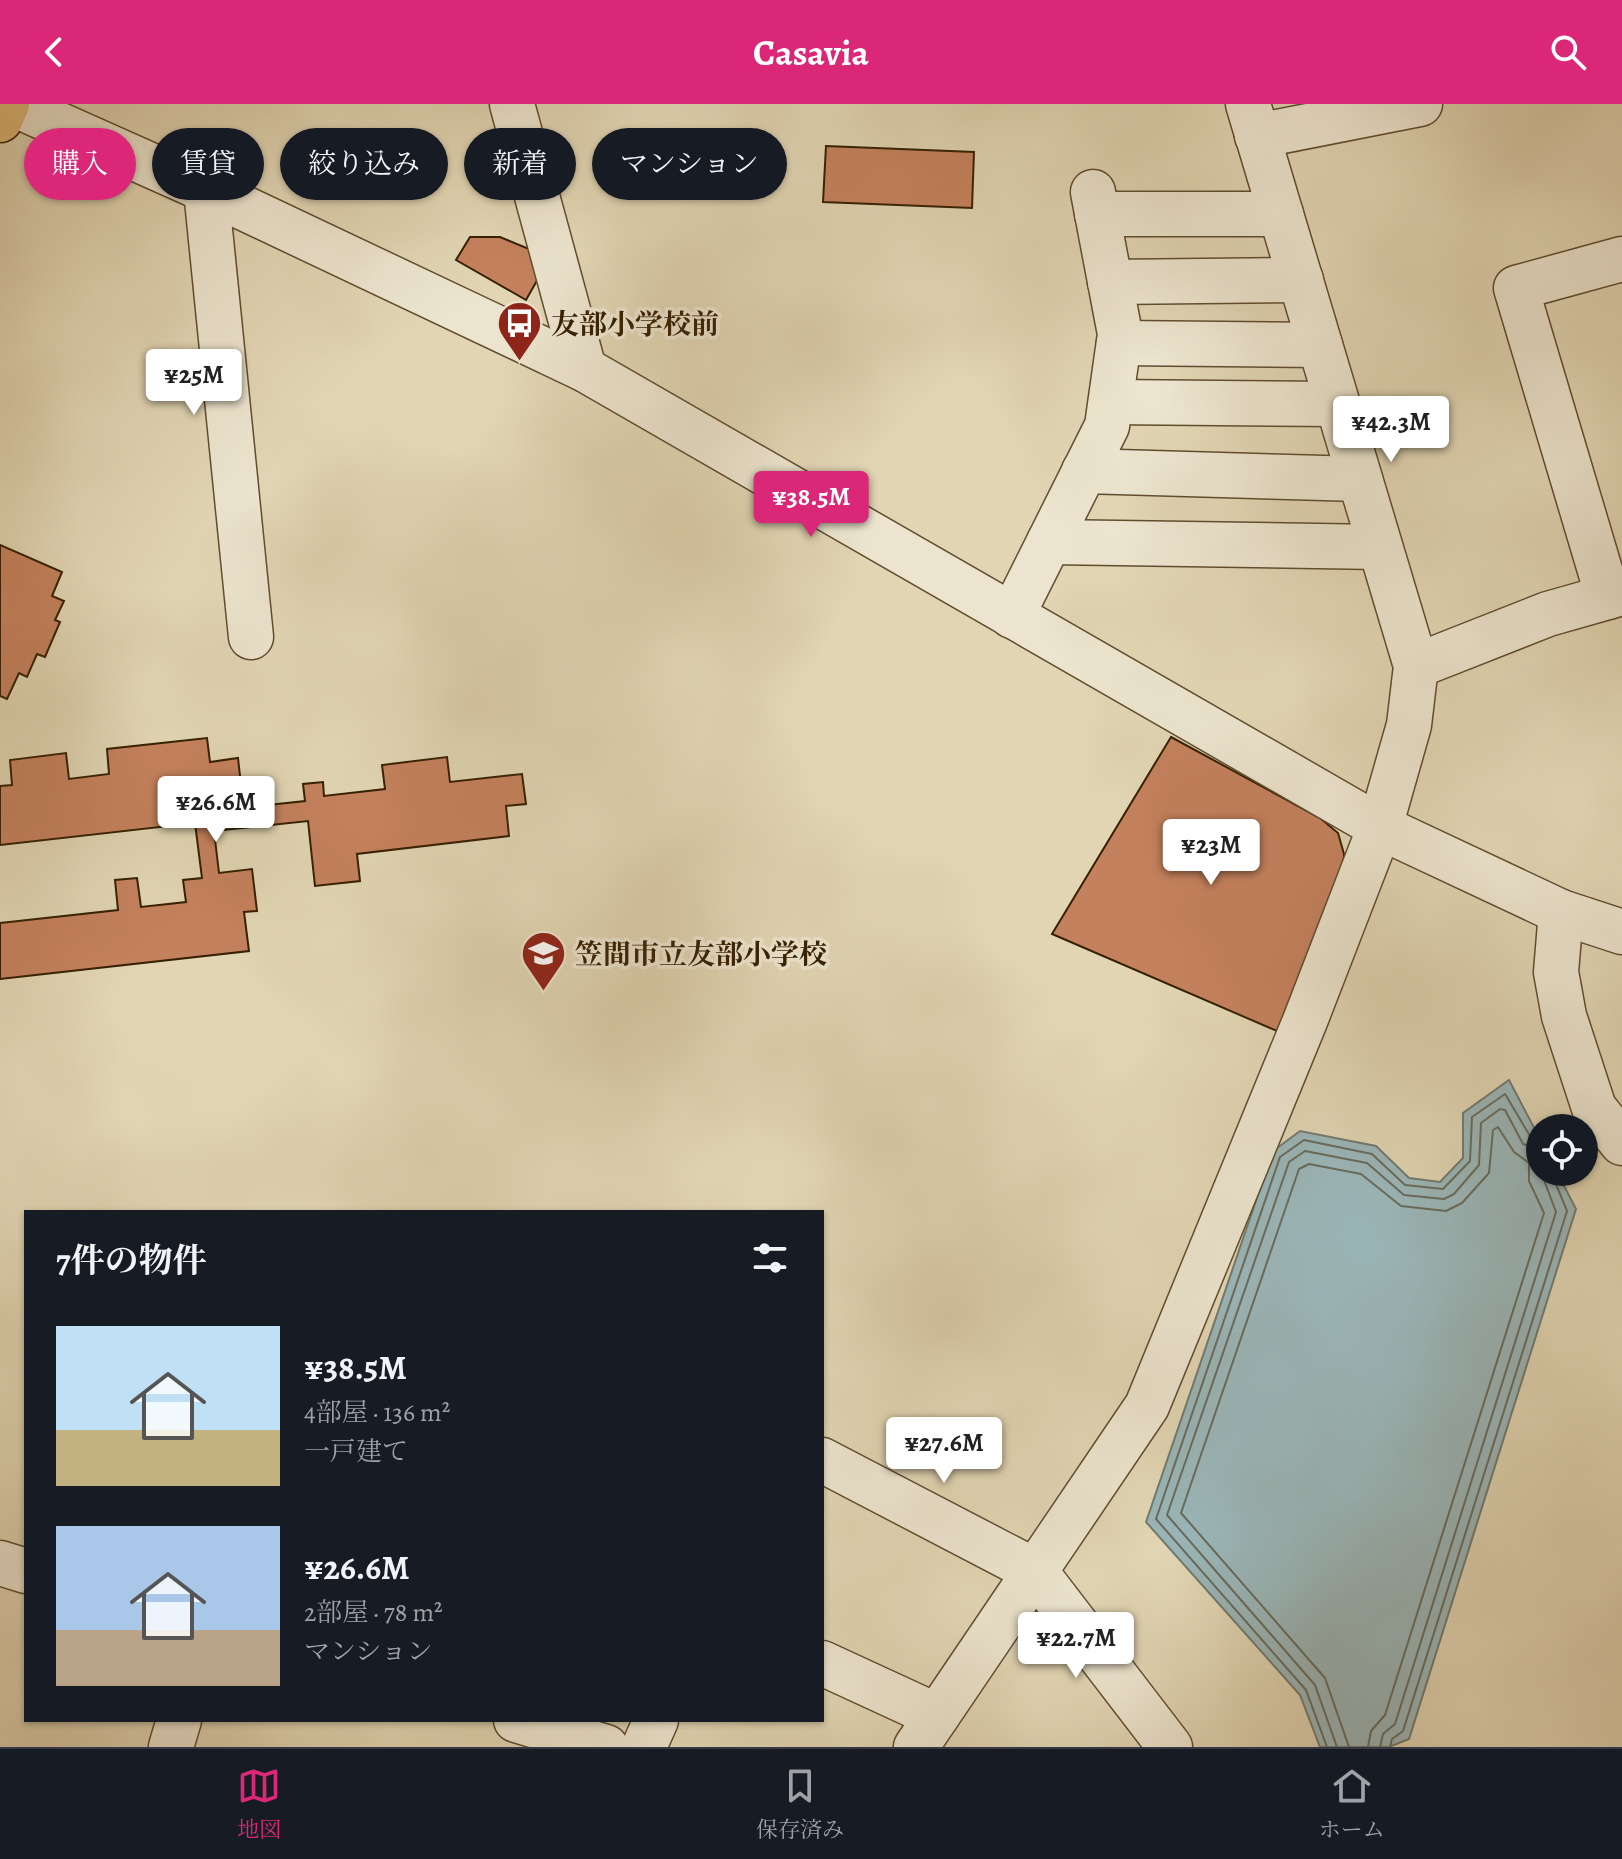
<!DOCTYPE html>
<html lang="ja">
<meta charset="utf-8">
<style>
:root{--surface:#171b24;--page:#20242c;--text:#f1f3f6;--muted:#9ea1a6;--line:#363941;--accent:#db2777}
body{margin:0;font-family:Alegreya,"Noto Serif JP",serif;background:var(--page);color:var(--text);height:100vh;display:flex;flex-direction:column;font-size:30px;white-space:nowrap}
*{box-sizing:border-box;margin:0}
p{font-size:26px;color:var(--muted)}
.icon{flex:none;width:44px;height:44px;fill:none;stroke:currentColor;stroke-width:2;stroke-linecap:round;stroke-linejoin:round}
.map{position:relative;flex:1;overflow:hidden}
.details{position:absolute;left:24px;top:1106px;width:800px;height:512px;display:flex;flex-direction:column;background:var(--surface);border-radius:0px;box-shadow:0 2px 6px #0004}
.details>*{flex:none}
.top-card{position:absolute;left:24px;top:24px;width:800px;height:72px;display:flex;gap:16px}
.fabs{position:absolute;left:1526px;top:1010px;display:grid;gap:16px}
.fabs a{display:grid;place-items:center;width:72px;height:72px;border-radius:50%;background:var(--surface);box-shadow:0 2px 6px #0004;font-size:40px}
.price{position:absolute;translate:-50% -68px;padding:0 18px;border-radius:8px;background:#fff;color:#222;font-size:26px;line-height:52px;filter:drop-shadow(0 2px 4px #0008)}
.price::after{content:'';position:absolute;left:50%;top:48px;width:24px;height:18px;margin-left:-12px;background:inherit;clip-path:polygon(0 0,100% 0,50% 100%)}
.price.selected{background:var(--accent);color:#fff}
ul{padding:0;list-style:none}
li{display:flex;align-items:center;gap:24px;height:200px;padding:0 32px}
li span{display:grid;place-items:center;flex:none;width:224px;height:160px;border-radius:0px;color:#555}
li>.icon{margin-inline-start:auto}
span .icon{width:96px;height:96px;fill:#fffc;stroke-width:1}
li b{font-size:34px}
h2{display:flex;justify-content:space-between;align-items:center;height:96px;padding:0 32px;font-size:34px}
.chip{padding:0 28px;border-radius:36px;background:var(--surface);box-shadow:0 2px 6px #0004;font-size:28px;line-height:72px}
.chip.selected{background:var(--accent);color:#fff}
header{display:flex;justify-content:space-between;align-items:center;height:104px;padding:0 32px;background:var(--accent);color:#fff;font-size:36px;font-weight:700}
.dock{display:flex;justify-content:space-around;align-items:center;height:112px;border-top:2px solid var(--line);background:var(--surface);font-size:22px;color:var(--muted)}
.dock a{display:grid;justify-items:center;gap:4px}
.dock .selected{color:var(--accent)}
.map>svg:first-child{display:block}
</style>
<header><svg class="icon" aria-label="back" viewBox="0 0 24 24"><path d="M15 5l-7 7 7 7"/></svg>Casavia<svg class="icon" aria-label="search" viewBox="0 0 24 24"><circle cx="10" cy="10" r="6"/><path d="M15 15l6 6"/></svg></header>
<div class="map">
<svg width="1622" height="1643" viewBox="0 0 1622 1643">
<rect width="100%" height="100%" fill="#e1d5b3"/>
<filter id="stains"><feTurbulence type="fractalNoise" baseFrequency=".0025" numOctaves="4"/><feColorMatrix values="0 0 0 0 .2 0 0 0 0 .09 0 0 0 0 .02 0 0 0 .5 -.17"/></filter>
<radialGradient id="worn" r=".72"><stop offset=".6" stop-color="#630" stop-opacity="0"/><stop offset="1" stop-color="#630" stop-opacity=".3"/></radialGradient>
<polygon fill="#9ab6b8" stroke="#727a6f" stroke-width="2" points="1509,976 1540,1035 1540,1068 1557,1068 1576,1105 1409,1635 1389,1643 1320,1643 1300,1591 1146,1418 1273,1047 1300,1027 1376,1042 1409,1074 1440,1078 1463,1054 1463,1009"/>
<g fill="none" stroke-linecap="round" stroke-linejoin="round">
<g stroke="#686b5c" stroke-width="2">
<polyline points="1327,1643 1306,1586 1156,1415 1280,1053 1304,1036 1372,1050 1405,1081 1443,1085 1470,1057 1472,1013 1505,990 1530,1032 1540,1036"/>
<polyline points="1337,1643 1315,1581 1167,1411 1289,1058 1305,1047 1367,1059 1404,1091 1444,1095 1454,1090 1479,1061 1481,1019 1500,1005 1505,1006 1523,1040 1540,1046"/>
<polyline points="1349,1643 1325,1574 1181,1409 1299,1065 1309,1060 1361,1070 1401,1102 1446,1107 1462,1099 1489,1069 1493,1026 1498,1023 1514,1048 1529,1059 1529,1077 1544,1109 1385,1611 1371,1627 1368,1643"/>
<polyline points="1380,1643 1383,1630 1395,1620 1556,1108 1541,1068"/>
<polyline points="1390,1643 1392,1635 1403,1627 1567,1107 1551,1068"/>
</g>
</g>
<g fill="#c4815d" stroke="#352001" stroke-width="2">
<polygon points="826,42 974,48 972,104 823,98"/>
<polygon points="470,133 500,133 534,147 543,166 526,196 456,156"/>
<polygon points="0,441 62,468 52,492 64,497 55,516 60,518 45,553 37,550 27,573 19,569 7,595 0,592"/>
<polygon points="1171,633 1320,714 1338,729 1344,750 1343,770 1277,927 1052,830"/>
<polygon points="207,634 210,658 238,654 242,690 229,692 230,705 305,697 303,680 323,678 324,692 385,685 382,661 447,653 450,678 522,670 526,700 506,702 509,732 357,750 360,777 315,782 308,717 214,727 219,769 252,765 257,807 244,808 249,847 0,875 0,819 118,806 115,776 137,774 141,803 186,798 183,776 202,774 195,719 0,741 0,682 12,681 10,656 66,649 69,675 109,670 107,645"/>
</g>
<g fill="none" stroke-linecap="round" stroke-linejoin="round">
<defs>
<g id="minor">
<polyline points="13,0 206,86 584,265 1380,723 1561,808 1622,828"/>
<polyline points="512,0 584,265"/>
<polyline points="1257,32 1420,0"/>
<polyline points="206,86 251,533"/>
<polyline points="1097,110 1281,110"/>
<polyline points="1110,178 1301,176"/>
<polyline points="1119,239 1320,241"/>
<polyline points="1111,298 1337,300"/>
<polyline points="1084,367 1360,375"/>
<polyline points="1049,438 1380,443"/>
<polyline points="1608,493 1516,184 1622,155"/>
<polyline points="1012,512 1107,322 1120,230 1093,88"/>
<polyline points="1416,562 1548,510 1622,489"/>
<polyline points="1561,808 1556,868 1564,912 1594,1004 1622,1039"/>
<polyline points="822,1356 1035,1467 1170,1643"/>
<polyline points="0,1459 26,1467"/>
<polyline points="822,1559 937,1612"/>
<polyline points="516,1616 606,1643"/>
<polyline points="171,1643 179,1616"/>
<polyline points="644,1643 656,1616"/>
<polyline points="916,1643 1147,1302 1305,917 1380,723 1409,621 1416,562 1248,0"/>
</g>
<polyline id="major" points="0,16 7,0"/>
</defs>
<use href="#minor" stroke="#604d2e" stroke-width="47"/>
<use href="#major" stroke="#352001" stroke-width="47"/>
<use href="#minor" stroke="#ece4ce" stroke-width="44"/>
<use href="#major" stroke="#e0ba7a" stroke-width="44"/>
</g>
<defs>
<symbol id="bus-pin" viewBox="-11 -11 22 30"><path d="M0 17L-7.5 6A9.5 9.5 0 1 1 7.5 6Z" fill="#8f2418" stroke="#ece4ce"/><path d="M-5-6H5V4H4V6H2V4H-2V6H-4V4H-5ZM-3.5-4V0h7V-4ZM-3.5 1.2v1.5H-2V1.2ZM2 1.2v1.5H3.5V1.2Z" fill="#fff"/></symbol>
<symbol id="school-pin" viewBox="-11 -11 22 30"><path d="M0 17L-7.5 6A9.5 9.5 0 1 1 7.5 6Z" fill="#8f2418" stroke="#ece4ce"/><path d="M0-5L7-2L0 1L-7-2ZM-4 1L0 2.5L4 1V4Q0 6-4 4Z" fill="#fff"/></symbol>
</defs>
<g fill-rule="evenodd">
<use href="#bus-pin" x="494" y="194" width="51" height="69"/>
<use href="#school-pin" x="518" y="824" width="51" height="69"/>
</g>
<g text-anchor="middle" stroke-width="7" stroke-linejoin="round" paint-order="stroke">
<g font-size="28" font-weight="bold" fill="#352001" stroke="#ece4ce" text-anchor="start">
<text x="551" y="230">友部小学校前</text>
<text x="575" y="860">笠間市立友部小学校</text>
</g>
</g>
<rect width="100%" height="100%" filter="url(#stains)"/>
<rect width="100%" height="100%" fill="url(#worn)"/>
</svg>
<div class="fabs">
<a><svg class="icon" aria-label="locate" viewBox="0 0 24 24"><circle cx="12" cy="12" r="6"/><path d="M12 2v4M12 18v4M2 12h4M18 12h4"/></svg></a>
</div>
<b class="price" style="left:194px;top:313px">¥25M</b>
<b class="price" style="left:1391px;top:360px">¥42.3M</b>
<b class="price selected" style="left:811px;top:435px">¥38.5M</b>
<b class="price" style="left:216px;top:740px">¥26.6M</b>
<b class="price" style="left:1211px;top:783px">¥23M</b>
<b class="price" style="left:944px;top:1381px">¥27.6M</b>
<b class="price" style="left:1076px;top:1576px">¥22.7M</b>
<div class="top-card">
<a class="chip selected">購入</a>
<a class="chip">賃貸</a>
<a class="chip">絞り込み</a>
<a class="chip">新着</a>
<a class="chip">マンション</a>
</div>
<section class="details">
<h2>7件の物件<svg class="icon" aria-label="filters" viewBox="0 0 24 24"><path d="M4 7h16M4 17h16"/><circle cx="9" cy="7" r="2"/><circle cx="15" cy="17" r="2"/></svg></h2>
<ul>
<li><span style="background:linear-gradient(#bfe0f5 65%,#c2b280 0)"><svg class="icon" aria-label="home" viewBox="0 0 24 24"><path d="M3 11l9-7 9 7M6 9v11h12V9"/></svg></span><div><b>¥38.5M</b><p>4部屋 · 136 m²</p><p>一戸建て</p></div></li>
<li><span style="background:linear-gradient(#a9c7e8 65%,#b9a48a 0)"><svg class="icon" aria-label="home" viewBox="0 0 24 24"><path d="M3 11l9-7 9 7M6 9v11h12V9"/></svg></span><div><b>¥26.6M</b><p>2部屋 · 78 m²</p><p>マンション</p></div></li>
</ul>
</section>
</div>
<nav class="dock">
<a class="selected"><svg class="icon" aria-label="map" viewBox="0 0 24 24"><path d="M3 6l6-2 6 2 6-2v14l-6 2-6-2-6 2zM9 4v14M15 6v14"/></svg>地図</a>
<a><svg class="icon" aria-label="saved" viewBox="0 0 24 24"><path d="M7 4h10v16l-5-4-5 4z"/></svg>保存済み</a>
<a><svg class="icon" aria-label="home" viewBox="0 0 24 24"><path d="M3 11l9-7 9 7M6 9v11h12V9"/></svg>ホーム</a>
</nav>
